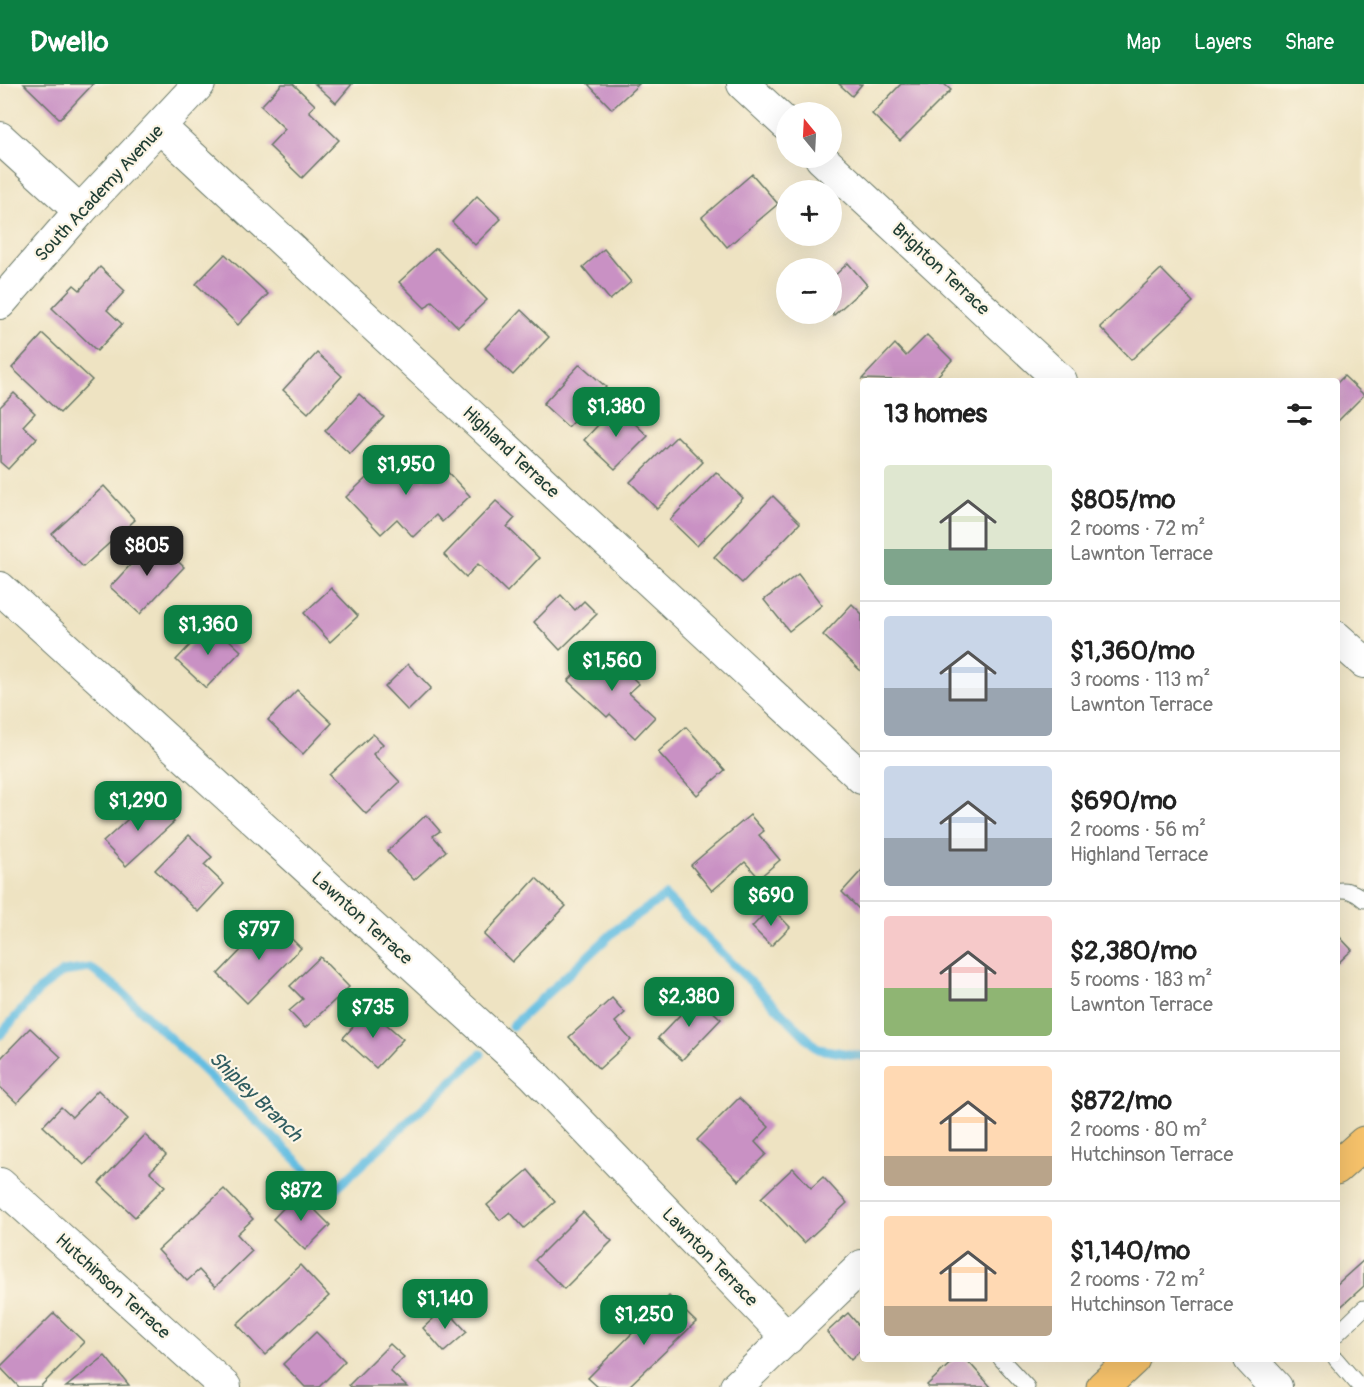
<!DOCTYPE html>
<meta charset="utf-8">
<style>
:root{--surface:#fff;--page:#f2f2f2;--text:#222;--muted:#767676;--line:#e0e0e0;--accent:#0b8043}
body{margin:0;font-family:Pangolin,sans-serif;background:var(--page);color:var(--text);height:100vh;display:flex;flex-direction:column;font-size:22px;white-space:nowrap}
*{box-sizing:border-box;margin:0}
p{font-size:20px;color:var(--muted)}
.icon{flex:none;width:33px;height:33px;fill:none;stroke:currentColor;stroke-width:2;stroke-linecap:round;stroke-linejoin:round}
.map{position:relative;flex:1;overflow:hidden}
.drawer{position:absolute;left:860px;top:294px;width:480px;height:984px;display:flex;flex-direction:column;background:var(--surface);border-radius:6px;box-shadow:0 6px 24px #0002}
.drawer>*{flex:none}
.needle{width:39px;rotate:342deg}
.controls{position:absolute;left:776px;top:18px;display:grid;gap:12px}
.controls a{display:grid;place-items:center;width:66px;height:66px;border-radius:50%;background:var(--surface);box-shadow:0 6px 24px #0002;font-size:30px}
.price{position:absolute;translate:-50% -51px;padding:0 14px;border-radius:12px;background:var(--accent);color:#fff;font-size:20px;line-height:39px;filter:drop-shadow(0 2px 3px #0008)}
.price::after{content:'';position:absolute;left:50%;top:36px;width:18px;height:14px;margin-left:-9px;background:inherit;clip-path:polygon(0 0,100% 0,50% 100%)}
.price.on{background:#222;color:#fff}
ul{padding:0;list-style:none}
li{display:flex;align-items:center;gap:18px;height:150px;padding:0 24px}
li+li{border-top:2px solid var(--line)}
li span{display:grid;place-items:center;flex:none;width:168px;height:120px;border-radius:6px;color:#555}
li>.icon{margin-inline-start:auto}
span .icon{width:72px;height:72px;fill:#fffc;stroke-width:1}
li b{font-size:26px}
h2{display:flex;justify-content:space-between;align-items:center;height:72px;padding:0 24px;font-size:26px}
header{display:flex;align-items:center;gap:36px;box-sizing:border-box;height:84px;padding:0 30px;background:var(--accent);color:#fff}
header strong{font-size:28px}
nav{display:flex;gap:33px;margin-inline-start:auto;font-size:21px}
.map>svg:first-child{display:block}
</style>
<header>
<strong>Dwello</strong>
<nav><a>Map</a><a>Layers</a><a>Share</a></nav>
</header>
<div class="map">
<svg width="1364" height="1303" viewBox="0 0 1364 1303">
<rect width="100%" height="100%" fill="#fcf5e5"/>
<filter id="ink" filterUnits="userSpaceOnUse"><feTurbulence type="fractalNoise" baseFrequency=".0167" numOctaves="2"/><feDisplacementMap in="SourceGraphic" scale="12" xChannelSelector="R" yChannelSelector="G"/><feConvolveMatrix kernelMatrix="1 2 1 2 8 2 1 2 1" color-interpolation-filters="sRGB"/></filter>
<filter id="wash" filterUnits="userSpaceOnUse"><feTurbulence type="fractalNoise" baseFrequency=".008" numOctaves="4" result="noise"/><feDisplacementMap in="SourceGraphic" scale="24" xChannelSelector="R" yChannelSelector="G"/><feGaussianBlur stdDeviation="1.35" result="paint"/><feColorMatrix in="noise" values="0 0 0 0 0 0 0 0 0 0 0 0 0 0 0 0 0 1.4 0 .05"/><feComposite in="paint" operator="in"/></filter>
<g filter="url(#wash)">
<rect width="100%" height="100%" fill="#eee3c2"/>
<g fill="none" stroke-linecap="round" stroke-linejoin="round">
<g stroke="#64bee2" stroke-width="9">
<polyline points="512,942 617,845 665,812 818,965 862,972"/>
<polyline points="0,951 41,904 63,888 90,884 119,905 331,1109 481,970"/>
</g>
</g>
<g id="blocks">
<g fill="#c991c4">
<polygon points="24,0 93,0 60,35"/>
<polygon points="282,0 293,0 315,21 309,27 339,56 302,94 269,62 285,45 261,22"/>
<polygon points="315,0 352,0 336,19"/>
<polygon points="588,0 639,0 612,25"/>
<polygon points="839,0 862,0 852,12"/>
<polygon points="901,0 944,0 951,6 900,57 872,30"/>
<polygon points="752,90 778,120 727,163 702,133"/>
<polygon points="477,112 501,135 475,161 452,138"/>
<polygon points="436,164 487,216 458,243 432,217 425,224 399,198"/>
<polygon points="604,165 631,198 610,216 583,183"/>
<polygon points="225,170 268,210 238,241 196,200"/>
<polygon points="848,179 867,201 833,232 831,195"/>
<polygon points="100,183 125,207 107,226 122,240 97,267 52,224 74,201 80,206"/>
<polygon points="1161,185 1193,218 1131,276 1100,243"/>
<polygon points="521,226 549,253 513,291 485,264"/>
<polygon points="43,250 92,296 60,329 12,284"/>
<polygon points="927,251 952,276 933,297 862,295 895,260 906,272"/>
<polygon points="317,269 342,292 308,329 283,306"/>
<polygon points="580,280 606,303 568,343 543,320"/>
<polygon points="1344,292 1364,311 1336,339 1336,300"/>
<polygon points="14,309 35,329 23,342 37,354 8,385 0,378 0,323"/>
<polygon points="359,310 384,333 350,370 325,347"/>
<polygon points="616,322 648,352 615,385 584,356"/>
<polygon points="677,352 703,378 657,425 630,398"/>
<polygon points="396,366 424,396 441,381 470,412 442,438 436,431 413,453 397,435 381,450 346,413"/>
<polygon points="716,388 743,414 697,462 670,436"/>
<polygon points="104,402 135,436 83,483 52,450"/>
<polygon points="773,412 800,439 742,499 714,473"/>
<polygon points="496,417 515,434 507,443 539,474 507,508 478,480 466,493 444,471"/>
<polygon points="154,455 184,483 140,530 110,503"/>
<polygon points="798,490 822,521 789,547 764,516"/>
<polygon points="331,504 358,532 330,558 304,529"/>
<polygon points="561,511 575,526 584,517 597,530 560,566 534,538"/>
<polygon points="852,520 862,530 862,588 823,551"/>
<polygon points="211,539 241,567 206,604 176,576"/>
<polygon points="601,563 639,600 629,609 655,633 635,654 610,630 607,633 568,597"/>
<polygon points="408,580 431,604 408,627 385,603"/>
<polygon points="297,606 332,639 303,670 268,636"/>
<polygon points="686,643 725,686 697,711 658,668"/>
<polygon points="373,650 383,660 373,670 400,698 366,730 329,691"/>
<polygon points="151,714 174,738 126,782 103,758"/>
<polygon points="426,731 440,747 433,752 446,767 414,796 387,767"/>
<polygon points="750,731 764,747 759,751 780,776 759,794 745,778 712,807 691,781"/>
<polygon points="189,751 212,773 204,781 224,800 198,828 155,786"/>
<polygon points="862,786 862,828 842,808"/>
<polygon points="536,794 566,822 512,878 484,851"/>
<polygon points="771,823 790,843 771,862 752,843"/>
<polygon points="271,835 301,864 247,919 218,890"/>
<polygon points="1336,849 1352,866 1336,881"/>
<polygon points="320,873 349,903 305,944 289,927 303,915 290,902"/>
<polygon points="697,913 721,935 682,976 658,954"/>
<polygon points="612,914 625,929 615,938 631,956 599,985 569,953"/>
<polygon points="369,925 403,955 376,984 343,954"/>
<polygon points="30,944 61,973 17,1019 0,1003 0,975"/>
<polygon points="98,1006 128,1035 84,1081 43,1042 61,1023 72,1033"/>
<polygon points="739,1014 769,1043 755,1058 766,1070 739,1097 697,1056"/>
<polygon points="145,1051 166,1071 150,1088 165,1102 135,1133 99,1099"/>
<polygon points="793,1084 811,1104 823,1093 847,1119 804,1159 761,1114"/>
<polygon points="528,1086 555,1118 524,1144 510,1128 500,1136 487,1121"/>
<polygon points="224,1105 253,1135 237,1150 252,1167 215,1203 199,1186 187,1197 158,1166"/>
<polygon points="298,1109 330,1141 305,1166 273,1135"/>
<polygon points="583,1128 612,1157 564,1205 535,1176"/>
<polygon points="1364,1176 1364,1202 1336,1227 1336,1201"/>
<polygon points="300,1181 329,1212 265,1271 237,1240"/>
<polygon points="669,1212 696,1238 628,1303 598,1303 588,1294"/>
<polygon points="445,1224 467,1248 444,1268 423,1244"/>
<polygon points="54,1229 84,1258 40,1303 19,1303 0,1283"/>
<polygon points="848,1229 862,1245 862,1265 851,1276 827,1248"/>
<polygon points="316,1248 345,1277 319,1303 305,1303 283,1280"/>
<polygon points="390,1260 404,1273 390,1287 407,1303 351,1303 349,1301"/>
<polygon points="105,1272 129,1301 66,1303"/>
<polygon points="955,1275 966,1275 991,1303 929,1303 927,1301"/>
</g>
</g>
</g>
<g filter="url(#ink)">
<use href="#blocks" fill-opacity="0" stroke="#677766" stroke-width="1.5"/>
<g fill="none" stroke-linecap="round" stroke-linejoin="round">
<defs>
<g id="service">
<path d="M1336 807C1346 804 1357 809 1364 816"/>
<polyline points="1336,1251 1364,1224"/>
<polyline points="1001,1275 1027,1303"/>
<polyline points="1336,1275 1360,1303"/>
</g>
<g id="minor">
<polyline points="743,0 786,40"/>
<polyline points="160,43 862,694"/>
<polyline points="0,54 80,127"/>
<polyline points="821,74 1061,297"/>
<polyline points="0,219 80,127 199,0"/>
<polyline points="0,504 533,990 788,1254"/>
<polyline points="1336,553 1364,578"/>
<polyline points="0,1100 225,1303"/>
<polyline points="1250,1275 1276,1303"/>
<polyline points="736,1303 862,1182"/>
</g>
<g id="primary">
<polyline points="1336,1084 1364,1059"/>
<polyline points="1103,1303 1133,1275"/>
</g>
</defs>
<use href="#service" stroke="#677766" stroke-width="17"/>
<use href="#minor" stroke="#677766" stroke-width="34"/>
<use href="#primary" stroke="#677766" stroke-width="35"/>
<use href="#service" stroke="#fff" stroke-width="15"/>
<use href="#minor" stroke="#fff" stroke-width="32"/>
<use href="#primary" stroke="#f5c16b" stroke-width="33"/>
</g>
</g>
<g text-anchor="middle" stroke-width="4.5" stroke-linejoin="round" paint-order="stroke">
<g font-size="18" fill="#1f3d34" stroke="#fcf5e5">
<text transform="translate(99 109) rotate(-47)" y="6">South Academy Avenue</text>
<text transform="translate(941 185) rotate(43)" y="6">Brighton Terrace</text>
<text transform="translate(511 368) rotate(43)" y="6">Highland Terrace</text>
<text transform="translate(362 834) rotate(42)" y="6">Lawnton Terrace</text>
<text transform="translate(710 1173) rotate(46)" y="6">Lawnton Terrace</text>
<text transform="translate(113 1202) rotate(42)" y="6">Hutchinson Terrace</text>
</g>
<g font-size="20" font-style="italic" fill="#305d60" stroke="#fcf5e5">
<text transform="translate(256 1012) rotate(44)" y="7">Shipley Branch</text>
</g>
</g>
</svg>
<div class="controls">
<a><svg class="needle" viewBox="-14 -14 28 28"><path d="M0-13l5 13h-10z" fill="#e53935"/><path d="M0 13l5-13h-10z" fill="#767676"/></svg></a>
<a>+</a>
<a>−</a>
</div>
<b class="price" style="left:616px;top:354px">$1,380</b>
<b class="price" style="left:406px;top:412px">$1,950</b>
<b class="price on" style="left:147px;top:493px">$805</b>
<b class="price" style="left:208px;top:572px">$1,360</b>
<b class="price" style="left:612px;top:608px">$1,560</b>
<b class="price" style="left:138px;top:748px">$1,290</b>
<b class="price" style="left:771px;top:843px">$690</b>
<b class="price" style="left:259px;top:877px">$797</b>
<b class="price" style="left:689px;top:944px">$2,380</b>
<b class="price" style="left:373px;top:955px">$735</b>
<b class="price" style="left:301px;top:1138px">$872</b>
<b class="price" style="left:445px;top:1246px">$1,140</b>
<b class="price" style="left:644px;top:1262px">$1,250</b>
<section class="drawer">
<h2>13 homes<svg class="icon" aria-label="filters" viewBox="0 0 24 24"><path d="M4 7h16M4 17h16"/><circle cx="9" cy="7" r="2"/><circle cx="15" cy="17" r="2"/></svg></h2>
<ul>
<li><span style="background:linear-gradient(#dfe7d0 70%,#7fa58c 0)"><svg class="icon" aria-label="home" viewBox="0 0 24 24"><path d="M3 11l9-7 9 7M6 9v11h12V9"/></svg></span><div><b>$805/mo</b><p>2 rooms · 72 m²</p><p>Lawnton Terrace</p></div></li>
<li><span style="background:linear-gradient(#c9d6e8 60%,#9aa5b1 0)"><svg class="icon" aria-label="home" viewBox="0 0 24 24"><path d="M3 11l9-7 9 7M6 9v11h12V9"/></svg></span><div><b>$1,360/mo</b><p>3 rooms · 113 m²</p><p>Lawnton Terrace</p></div></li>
<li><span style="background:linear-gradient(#c9d6e8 60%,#9aa5b1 0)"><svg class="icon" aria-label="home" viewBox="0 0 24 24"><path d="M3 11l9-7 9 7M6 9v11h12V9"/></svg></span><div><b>$690/mo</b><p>2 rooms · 56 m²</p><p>Highland Terrace</p></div></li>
<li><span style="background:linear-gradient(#f6c9c9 60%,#8fb573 0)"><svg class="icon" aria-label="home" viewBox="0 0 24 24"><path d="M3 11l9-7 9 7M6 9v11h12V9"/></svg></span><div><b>$2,380/mo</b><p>5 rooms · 183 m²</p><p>Lawnton Terrace</p></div></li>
<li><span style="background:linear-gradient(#ffd9b3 75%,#b9a48a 0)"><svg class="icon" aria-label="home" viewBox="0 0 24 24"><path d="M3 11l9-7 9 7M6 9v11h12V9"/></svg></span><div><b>$872/mo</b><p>2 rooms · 80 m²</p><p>Hutchinson Terrace</p></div></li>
<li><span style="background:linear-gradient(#ffd9b3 75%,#b9a48a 0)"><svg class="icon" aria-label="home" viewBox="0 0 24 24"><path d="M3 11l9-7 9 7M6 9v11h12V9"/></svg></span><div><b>$1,140/mo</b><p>2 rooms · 72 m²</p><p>Hutchinson Terrace</p></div></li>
</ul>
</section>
</div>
